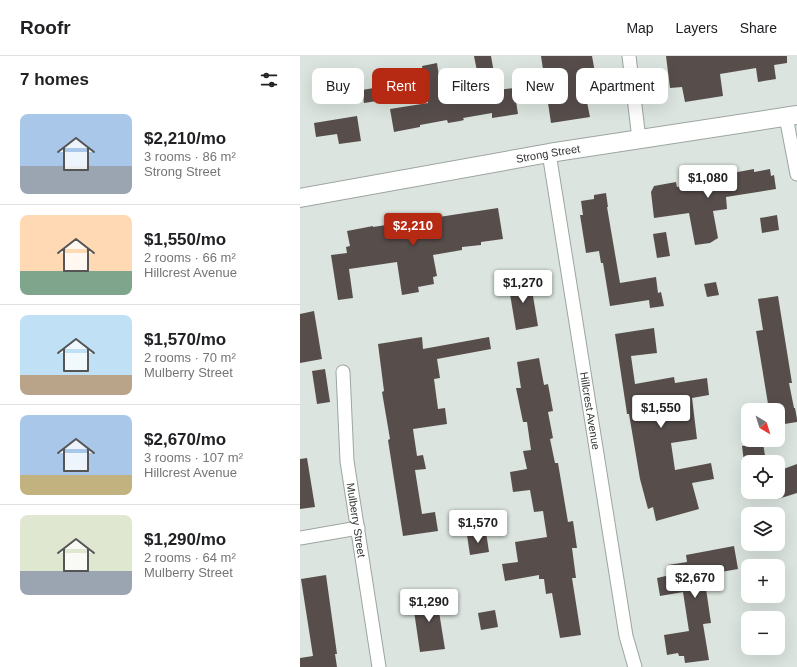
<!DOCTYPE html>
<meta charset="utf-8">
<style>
:root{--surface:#fff;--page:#f2f2f2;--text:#202124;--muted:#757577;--line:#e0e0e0;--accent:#b62913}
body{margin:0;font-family:Arial,sans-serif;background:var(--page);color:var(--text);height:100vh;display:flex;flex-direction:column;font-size:15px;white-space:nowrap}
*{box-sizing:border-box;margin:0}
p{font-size:13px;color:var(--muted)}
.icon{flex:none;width:22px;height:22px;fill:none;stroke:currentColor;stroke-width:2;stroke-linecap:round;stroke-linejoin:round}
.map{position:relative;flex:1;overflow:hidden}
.sheet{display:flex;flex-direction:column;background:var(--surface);width:300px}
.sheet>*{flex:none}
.top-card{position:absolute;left:12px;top:12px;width:380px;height:36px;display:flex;gap:8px}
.needle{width:26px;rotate:142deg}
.fabs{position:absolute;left:441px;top:347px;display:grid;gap:8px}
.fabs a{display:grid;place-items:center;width:44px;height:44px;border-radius:8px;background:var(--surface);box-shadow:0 4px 16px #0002;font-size:20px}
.price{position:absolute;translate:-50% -34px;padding:0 9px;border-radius:4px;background:#fff;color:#222;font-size:13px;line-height:26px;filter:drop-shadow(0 1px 2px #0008)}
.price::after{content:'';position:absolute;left:50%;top:24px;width:12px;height:9px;margin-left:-6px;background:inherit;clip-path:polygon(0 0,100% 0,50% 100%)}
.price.on{background:var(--accent);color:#fff}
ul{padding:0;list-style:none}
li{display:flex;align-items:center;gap:12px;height:100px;padding:0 20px}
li+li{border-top:1px solid var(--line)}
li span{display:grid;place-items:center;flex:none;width:112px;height:80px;border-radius:8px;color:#555}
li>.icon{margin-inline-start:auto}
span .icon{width:48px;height:48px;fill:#fffc;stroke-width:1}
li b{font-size:17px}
h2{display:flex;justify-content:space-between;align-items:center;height:48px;padding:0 20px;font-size:17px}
.chip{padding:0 14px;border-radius:8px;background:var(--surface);box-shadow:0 4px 16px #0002;font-size:14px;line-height:36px}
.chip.on{background:var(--accent);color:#fff}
header{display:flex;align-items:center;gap:24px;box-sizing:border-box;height:56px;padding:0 20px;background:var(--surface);border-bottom:1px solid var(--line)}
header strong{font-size:19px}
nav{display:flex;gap:22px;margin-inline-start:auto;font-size:14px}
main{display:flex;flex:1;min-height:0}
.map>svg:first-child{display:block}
</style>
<header>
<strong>Roofr</strong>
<nav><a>Map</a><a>Layers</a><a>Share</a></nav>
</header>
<main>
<section class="sheet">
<h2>7 homes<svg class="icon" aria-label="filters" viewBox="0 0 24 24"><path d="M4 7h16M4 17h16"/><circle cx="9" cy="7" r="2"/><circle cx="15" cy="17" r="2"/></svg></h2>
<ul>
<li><span style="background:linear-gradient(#a9c7e8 65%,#9aa5b1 0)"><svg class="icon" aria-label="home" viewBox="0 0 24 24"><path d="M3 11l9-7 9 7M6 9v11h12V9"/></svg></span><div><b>$2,210/mo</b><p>3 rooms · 86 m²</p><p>Strong Street</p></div></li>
<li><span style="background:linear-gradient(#ffd9b3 70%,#7fa58c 0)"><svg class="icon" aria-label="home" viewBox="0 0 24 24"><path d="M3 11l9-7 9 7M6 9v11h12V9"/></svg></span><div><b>$1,550/mo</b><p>2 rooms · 66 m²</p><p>Hillcrest Avenue</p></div></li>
<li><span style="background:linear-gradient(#bfe0f5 75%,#b9a48a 0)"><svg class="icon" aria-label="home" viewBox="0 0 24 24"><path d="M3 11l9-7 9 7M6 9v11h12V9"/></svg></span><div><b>$1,570/mo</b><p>2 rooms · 70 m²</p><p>Mulberry Street</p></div></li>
<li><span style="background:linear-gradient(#a9c7e8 75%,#c2b280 0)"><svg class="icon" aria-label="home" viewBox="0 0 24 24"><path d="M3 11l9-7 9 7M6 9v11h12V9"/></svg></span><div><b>$2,670/mo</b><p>3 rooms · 107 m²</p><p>Hillcrest Avenue</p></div></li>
<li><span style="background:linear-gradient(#dfe7d0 70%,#9aa5b1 0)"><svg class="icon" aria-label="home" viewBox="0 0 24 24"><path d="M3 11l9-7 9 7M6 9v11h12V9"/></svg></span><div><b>$1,290/mo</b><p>2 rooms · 64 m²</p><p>Mulberry Street</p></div></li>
</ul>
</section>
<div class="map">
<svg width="497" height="611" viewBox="0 0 497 611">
<rect width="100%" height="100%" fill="#dbe4de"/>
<g fill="#574e4c">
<polygon points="174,0 191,0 197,34 214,32 218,58 192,62 192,57 163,62 164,64 160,65 148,67 147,64 120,69 120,71 94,76 90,53 128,47 122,10 137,7 142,41 181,35"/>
<polygon points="241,0 292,0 300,44 287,46 290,61 251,67"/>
<polygon points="366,0 487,0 487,7 474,9 476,23 458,26 456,12 420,18 423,40 385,46 382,31 370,32"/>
<polygon points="74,32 77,45 64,47 62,34"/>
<polygon points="57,60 61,85 39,88 37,78 16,81 14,67"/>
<polygon points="454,113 454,116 470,113 471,120 474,119 476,133 426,141 427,153 413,155 418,182 410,187 395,189 389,157 354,162 351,136 354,130 376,126 377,131 412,126 411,121"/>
<polygon points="306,137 308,151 307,151 320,227 356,221 358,237 361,236 364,250 350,252 349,244 310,250 303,207 301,207 299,195 286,197 280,159 283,159 281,145 294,143 294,139"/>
<polygon points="198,152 203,183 181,186 181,189 162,191 162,194 133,199 137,220 133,221 134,228 118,231 119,236 102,239 97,206 49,213 53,242 38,244 31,199 47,197 46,191 50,190 47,175 73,170 73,171"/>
<polygon points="477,159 479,174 462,177 460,162"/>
<polygon points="366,176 370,200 357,202 353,178"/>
<polygon points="230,222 238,270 216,274 208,226"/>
<polygon points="416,226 419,239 407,241 404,228"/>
<polygon points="478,240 492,327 489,327 494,352 495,352 497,363 497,366 478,369 478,354 469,354 456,275 463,274 458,243"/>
<polygon points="14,255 22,303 0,307 0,258"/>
<polygon points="354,272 357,297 331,300 335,328 374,321 375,327 407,322 409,339 392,342 397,383 371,387 375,414 411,407 414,423 392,427 399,453 356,465 353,451 348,453 340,423 329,358 327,358 326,351 315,278"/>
<polygon points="122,281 123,293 189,281 191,293 137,303 140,322 134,323 138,353 145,352 147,368 113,373 117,400 123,399 126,413 115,414 122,458 135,456 138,475 103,480 88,384 90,383 82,336 84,335 78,288"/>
<polygon points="239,302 244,329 248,328 253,355 248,356 253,382 250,383 255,407 258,407 268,466 273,465 277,492 272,492 276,522 272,522 281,579 260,582 252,537 246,538 244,523 239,523 239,519 205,525 202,508 218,506 215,486 247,481 243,455 234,456 230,434 213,436 210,416 227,413 223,395 231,394 227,366 223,366 216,332 221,332 217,306"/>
<polygon points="25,313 30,346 17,348 12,315"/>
<polygon points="463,387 466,406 444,406 442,390"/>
<polygon points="7,402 15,451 0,453 0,403"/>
<polygon points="497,408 497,437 478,443 478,415"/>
<polygon points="186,476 189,496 170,499 167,479"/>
<polygon points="434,490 438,513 404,519 411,567 403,568 409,604 385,607 384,600 379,600 378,597 367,599 364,579 389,575 383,536 360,540 357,522 370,519 368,509 387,506 386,499"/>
<polygon points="26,519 37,598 35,598 37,611 0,611 0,602 13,600 1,523"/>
<polygon points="136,537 145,593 120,596 114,555 117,555 115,540"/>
<polygon points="195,554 198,571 181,574 178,557"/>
</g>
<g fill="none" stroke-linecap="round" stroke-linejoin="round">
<defs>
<g id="street">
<polyline points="329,0 339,83"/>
<polyline points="486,61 497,118"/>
<path id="s1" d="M249 97 326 580 335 611"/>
<path id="s2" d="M43 316 47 405 79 611"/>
<polyline points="0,482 58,472"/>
</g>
<g id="secondary">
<path id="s3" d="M0 142 249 97 497 59"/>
</g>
</defs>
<use href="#street" stroke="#9da59f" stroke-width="15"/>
<use href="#secondary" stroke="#9da59f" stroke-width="20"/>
<use href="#street" stroke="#fff" stroke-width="13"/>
<use href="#secondary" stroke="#fff" stroke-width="18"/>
</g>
<g text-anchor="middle" stroke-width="4" stroke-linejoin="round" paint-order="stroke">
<g font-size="11" fill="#303331" stroke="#fff">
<text dy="4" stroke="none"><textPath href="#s3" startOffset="252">Strong Street</textPath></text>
<text dy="4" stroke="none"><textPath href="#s1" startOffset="261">Hillcrest Avenue</textPath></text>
<text dy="4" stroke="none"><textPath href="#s2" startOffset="149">Mulberry Street</textPath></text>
</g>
</g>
</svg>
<div class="fabs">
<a><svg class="needle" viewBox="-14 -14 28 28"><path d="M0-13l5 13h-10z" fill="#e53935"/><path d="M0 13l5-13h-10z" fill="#757577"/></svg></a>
<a><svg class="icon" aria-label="locate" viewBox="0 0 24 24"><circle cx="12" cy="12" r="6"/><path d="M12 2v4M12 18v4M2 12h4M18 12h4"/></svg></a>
<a><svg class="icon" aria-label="layers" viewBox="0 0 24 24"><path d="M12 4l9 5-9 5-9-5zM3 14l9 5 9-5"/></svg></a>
<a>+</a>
<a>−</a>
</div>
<b class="price" style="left:408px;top:143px">$1,080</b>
<b class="price on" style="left:113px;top:191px">$2,210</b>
<b class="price" style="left:223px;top:248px">$1,270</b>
<b class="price" style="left:361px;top:373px">$1,550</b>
<b class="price" style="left:178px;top:488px">$1,570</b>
<b class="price" style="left:395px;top:543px">$2,670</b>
<b class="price" style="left:129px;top:567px">$1,290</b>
<div class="top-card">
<a class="chip">Buy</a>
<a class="chip on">Rent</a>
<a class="chip">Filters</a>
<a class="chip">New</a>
<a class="chip">Apartment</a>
</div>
</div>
</main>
